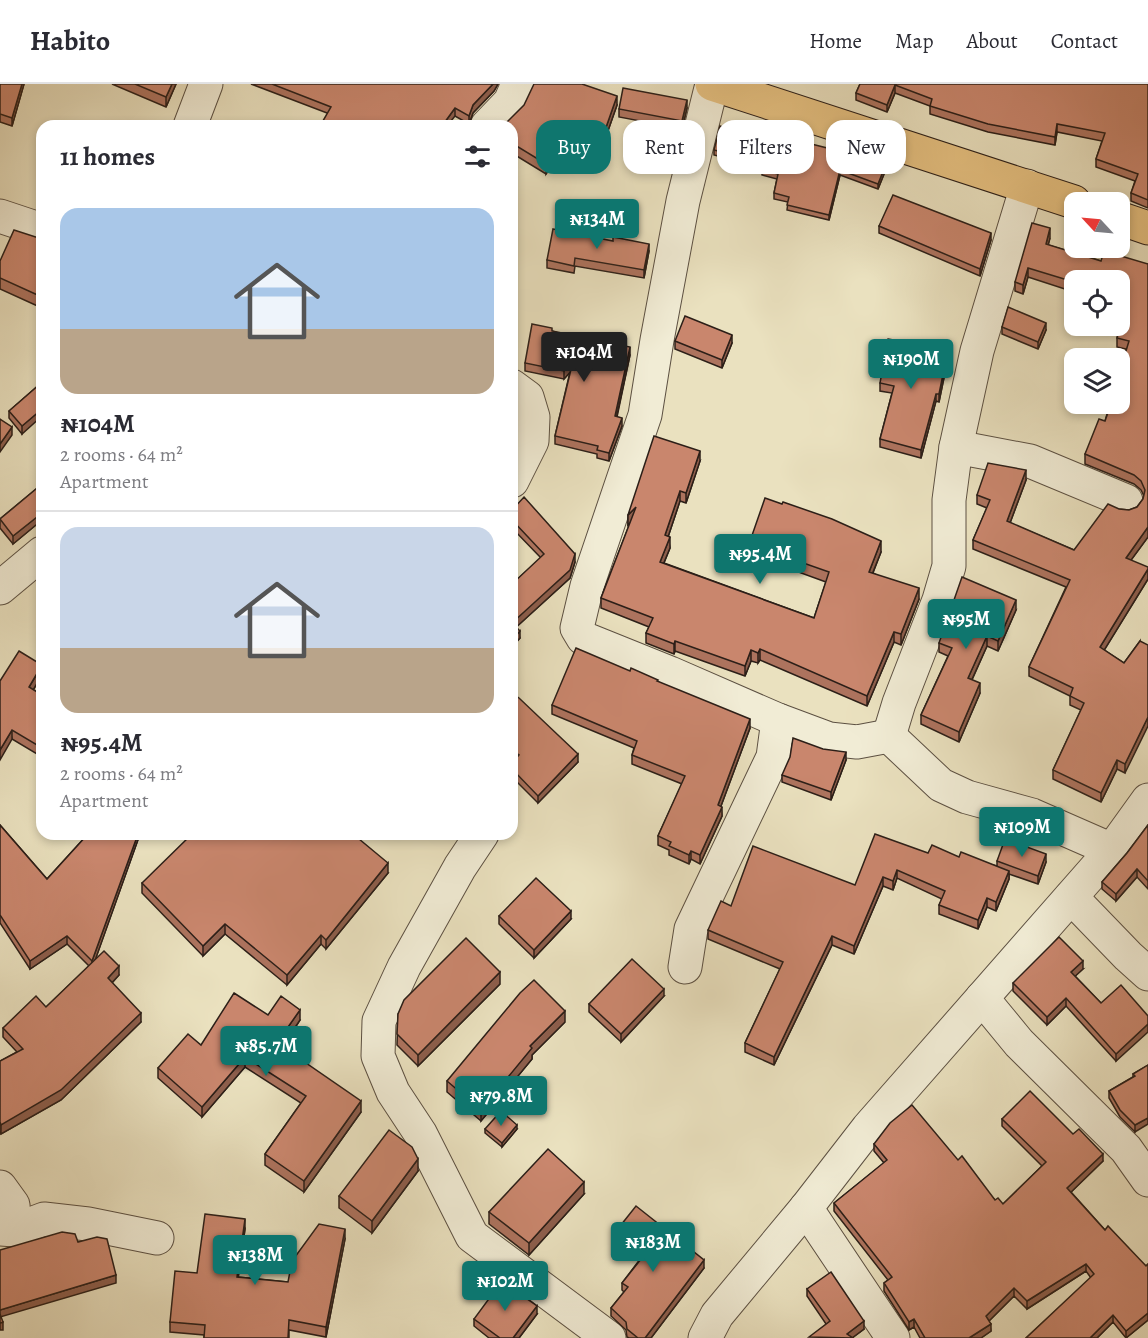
<!DOCTYPE html>
<meta charset="utf-8">
<style>
:root{--surface:#fff;--page:#f7f7f7;--text:#2b2b33;--muted:#7c7c81;--line:#e1e1e2;--accent:#0f766e}
body{margin:0;font-family:Alegreya,serif;background:var(--page);color:var(--text);height:100vh;display:flex;flex-direction:column;font-size:22px;white-space:nowrap}
*{box-sizing:border-box;margin:0}
p{font-size:20px;color:var(--muted)}
.icon{flex:none;width:33px;height:33px;fill:none;stroke:currentColor;stroke-width:2;stroke-linecap:round;stroke-linejoin:round}
.map{position:relative;flex:1;overflow:hidden}
.sheet{position:absolute;left:36px;top:36px;width:482px;height:720px;display:flex;flex-direction:column;background:var(--surface);border-radius:18px;box-shadow:0 3px 9px #0003}
.sheet>*{flex:none}
.banner{position:absolute;left:536px;top:36px;width:522px;height:54px;display:flex;gap:12px}
.needle{width:39px;rotate:296deg}
.fabs{position:absolute;left:1064px;top:108px;display:grid;gap:12px}
.fabs a{display:grid;place-items:center;width:66px;height:66px;border-radius:12px;background:var(--surface);box-shadow:0 3px 9px #0003;font-size:30px}
.price{position:absolute;translate:-50% -51px;padding:0 14px;border-radius:6px;background:var(--accent);color:#fff;font-size:20px;line-height:39px;filter:drop-shadow(0 2px 3px #0008)}
.price::after{content:'';position:absolute;left:50%;top:36px;width:18px;height:14px;margin-left:-9px;background:inherit;clip-path:polygon(0 0,100% 0,50% 100%)}
.price.on{background:#222;color:#fff}
ul{padding:0;list-style:none}
li{display:grid;align-content:center;gap:12px;height:318px;padding:0 24px}
li+li{border-top:2px solid var(--line)}
li span{display:grid;place-items:center;height:186px;border-radius:18px;color:#555}
li>.icon{margin-inline-start:auto}
span .icon{width:108px;height:108px;fill:#fffc;stroke-width:1}
li b{font-size:26px}
h2{display:flex;justify-content:space-between;align-items:center;height:72px;padding:0 24px;font-size:26px}
.tag{padding:0 21px;border-radius:18px;background:var(--surface);box-shadow:0 3px 9px #0003;font-size:21px;line-height:54px}
.tag.on{background:var(--accent);color:#fff}
header{display:flex;align-items:center;gap:36px;box-sizing:border-box;height:84px;padding:0 30px;background:var(--surface);border-bottom:2px solid var(--line)}
header strong{font-size:28px}
nav{display:flex;gap:33px;margin-inline-start:auto;font-size:21px}
.map>svg:first-child{display:block}
</style>
<header>
<strong>Habito</strong>
<nav><a>Home</a><a>Map</a><a>About</a><a>Contact</a></nav>
</header>
<div class="map">
<svg width="1148" height="1254" viewBox="0 0 1148 1254">
<rect width="100%" height="100%" fill="#eae1bf"/>
<filter id="stains"><feTurbulence type="fractalNoise" baseFrequency=".00333" numOctaves="4"/><feColorMatrix values="0 0 0 0 .2 0 0 0 0 .09 0 0 0 0 .02 0 0 0 .5 -.17"/></filter>
<radialGradient id="worn" r=".72"><stop offset=".6" stop-color="#630" stop-opacity="0"/><stop offset="1" stop-color="#630" stop-opacity=".3"/></radialGradient>
<g fill="none" stroke-linecap="round" stroke-linejoin="round">
<defs>
<g id="minor">
<polyline points="712,0 683,117 657,256 645,331 587,502 577,544 583,554 670,589 778,636 829,655 857,658 889,652"/>
<polyline points="190,42 206,0"/>
<polyline points="487,42 510,18 518,0"/>
<polyline points="0,132 42,146"/>
<polyline points="512,302 527,313 533,333 532,357 512,397"/>
<polyline points="956,363 1030,377 1126,417"/>
<polyline points="0,504 42,469"/>
<polyline points="889,652 899,619 939,516 949,482 949,416 956,363 977,267 1027,102"/>
<polyline points="889,652 941,701 967,713 1032,731 1112,766"/>
<polyline points="482,750 460,783 404,883 379,937 378,972 393,1008 420,1049 472,1152 609,1254"/>
<polyline points="1071,813 1128,872 1148,890"/>
<polyline points="685,883 691,845 773,673 778,636"/>
<polyline points="982,914 1019,959 1126,1065 1148,1096"/>
<polyline points="0,1103 13,1121 15,1146"/>
<polyline points="806,1124 893,1254"/>
<polyline points="0,1145 15,1146 44,1135 88,1140 157,1154"/>
<polyline points="705,1254 717,1231 806,1124 868,1044 1112,766 1148,716"/>
</g>
<g id="major">
<polyline points="712,0 1074,118"/>
<polyline points="1119,134 1148,144"/>
</g>
</defs>
<use href="#minor" stroke="#5c5042" stroke-width="35"/>
<use href="#major" stroke="#2c1f18" stroke-width="35"/>
<use href="#minor" stroke="#f1ecd5" stroke-width="33"/>
<use href="#major" stroke="#e5c080" stroke-width="33"/>
</g>
<g fill="#ad735e" stroke="#2c1f18" stroke-width="1.5">
<polygon points="0,0 24,0 12,42 0,38"/>
<polygon points="112,0 176,0 166,23"/>
<polygon points="251,0 498,0 494,7 473,29 469,40 455,32 327,29"/>
<polygon points="860,0 1148,0 1148,124 1131,117 1131,109 1135,97 1096,83 1096,75 1102,57 1057,48 1055,61 988,48 930,30 930,22 895,9 887,28 856,16 856,9"/>
<polygon points="617,21 597,78 562,66 546,90 515,71 512,42"/>
<polygon points="687,24 682,45 619,33 619,25"/>
<polygon points="738,48 888,80 878,105 840,91 829,136 787,126 788,118 774,115 774,109 777,95 762,91 762,84 714,71 714,66"/>
<polygon points="879,142 991,156 980,192 879,149"/>
<polygon points="1050,154 1048,161 1101,177 1148,180 1148,453 1131,476 1148,495 1104,566 1124,579 1140,557 1125,689 1117,685 1101,718 1053,695 1053,686 1081,626 1070,621 1070,612 1029,592 1029,583 1066,503 973,465 973,456 987,424 977,420 977,411 1026,396 1010,439 1074,466 1119,425 1129,426 1137,423 1143,415 1144,412 1141,406 1134,400 1085,380 1085,370 1105,337 1126,265 1117,263 1117,254 1124,229 1119,227 1119,196 1074,196 1074,208 1028,193 1023,210 1015,207 1015,198"/>
<polygon points="42,155 42,224 0,205 0,177"/>
<polygon points="649,167 644,194 575,182 574,189 547,184 547,176"/>
<polygon points="1002,243 1046,246 1038,265 1002,250"/>
<polygon points="552,247 630,271 617,333 622,342 609,377 597,374 597,370 555,360 555,352 570,288 564,295 525,287 525,279"/>
<polygon points="675,257 732,259 722,284 675,265"/>
<polygon points="948,274 939,318 936,317 921,374 880,363 880,355 892,309 880,307 880,299"/>
<polygon points="40,300 22,350 9,334 9,327"/>
<polygon points="700,377 686,419 680,417 668,453 670,464 664,479 814,534 826,498 749,470 749,460 881,468 873,489 919,515 901,561 894,558 867,622 760,576 758,579 751,577 745,592 675,567 674,570 646,559 646,549 649,543 601,524 601,514 630,439 628,441 628,431"/>
<polygon points="42,400 42,436 13,460 0,444 0,435"/>
<polygon points="512,426 575,478 570,494 516,543 520,554 512,563 512,500 541,474 512,444"/>
<polygon points="42,513 42,532 38,529 38,519"/>
<polygon points="1016,526 998,567 987,562 972,596 980,609 959,658 921,640 921,631 948,572 939,568 939,559"/>
<polygon points="630,587 658,598 750,644 721,722 722,732 700,780 691,775 689,780 669,771 669,766 658,761 658,752 682,700 632,680 632,671 634,664 552,630 552,621"/>
<polygon points="42,591 33,606 42,611 42,673 12,655 0,597"/>
<polygon points="512,609 578,678 538,719 512,693 512,679 515,675 512,673"/>
<polygon points="846,676 831,716 782,698 782,691"/>
<polygon points="0,741 47,795 88,750 140,750 95,876 119,891 112,899 141,938 61,1016 1,1050 0,1047 0,977 17,968 3,953 3,944 46,923 89,882 67,860 30,885 0,839"/>
<polygon points="1148,741 1148,805 1137,793 1116,817 1102,805 1102,798 1127,769"/>
<polygon points="928,769 959,773 997,782 997,777 1046,778 1038,800 1009,790 1009,795 996,827 987,823 978,845 939,830 939,821 942,815 897,794 893,806 883,802 854,870 832,861 774,981 745,968 745,959 780,885 708,855 708,846 731,822 855,801"/>
<polygon points="388,789 326,865 321,860 287,901 225,850 203,872 142,809 142,799"/>
<polygon points="499,832 571,835 534,874 499,840"/>
<polygon points="1083,885 1075,892 1101,919 1148,932 1116,977 1066,922 1047,941 1013,907 1013,899"/>
<polygon points="500,900 418,982 397,961 398,930"/>
<polygon points="664,912 621,958 589,928 589,920"/>
<polygon points="268,931 300,936 293,947 307,966 301,976 361,1028 304,1108 265,1081 265,1070 301,1019 245,983 202,1033 158,994 158,984 201,961"/>
<polygon points="565,938 532,971 532,975 481,1037 447,1008 447,997"/>
<polygon points="1148,981 1135,1048 1120,1033 1109,1014 1109,1007 1133,993 1133,990"/>
<polygon points="1002,1035 1073,1050 1103,1077 1071,1108 1105,1146 1146,1182 1148,1180 1148,1236 1126,1254 1113,1238 1097,1254 1026,1254 1091,1194 1086,1187 1027,1225 1014,1212 989,1237 991,1247 981,1254 920,1254 914,1243 909,1246 884,1207 884,1199 888,1196 834,1127 834,1119 884,1079 874,1067 874,1060 958,1076 995,1116 1003,1120 1042,1082 1002,1042"/>
<polygon points="485,1045 517,1045 502,1063 485,1049"/>
<polygon points="418,1087 372,1149 339,1124 339,1112"/>
<polygon points="584,1110 529,1171 489,1140 489,1128"/>
<polygon points="245,1145 238,1193 288,1198 345,1155 326,1253 289,1246 289,1254 204,1254 204,1251 170,1248 170,1238 197,1189"/>
<polygon points="617,1146 704,1184 651,1254 629,1254 627,1253 626,1246 611,1232 611,1224 624,1208 622,1206 622,1199 641,1174 617,1154"/>
<polygon points="807,1205 864,1245 852,1254 826,1240 807,1212"/>
<polygon points="537,1230 519,1254 489,1254 474,1242 474,1235"/>
</g>
<g fill="#8d5e4c" stroke="#2c1f18" stroke-width="1.5">
<polygon points="22,0 24,0 12,42 12,34"/>
<polygon points="172,0 176,0 166,23 166,13"/>
<polygon points="493,0 498,0 494,7 473,29 469,40 469,32 473,21"/>
<polygon points="895,1 895,9 887,28 887,21"/>
<polygon points="617,12 617,21 597,78 597,69"/>
<polygon points="687,16 687,24 682,45 682,37"/>
<polygon points="455,24 455,32 447,42 442,42"/>
<polygon points="1057,40 1057,48 1055,61 1055,53"/>
<polygon points="562,57 562,66 546,90 546,80"/>
<polygon points="515,61 515,71 512,75 512,65"/>
<polygon points="888,75 888,80 878,105 878,100"/>
<polygon points="840,86 840,91 829,136 829,131"/>
<polygon points="1050,144 1050,154 1046,169 1046,160"/>
<polygon points="991,149 991,156 980,192 980,185"/>
<polygon points="649,160 649,167 644,194 644,186"/>
<polygon points="1028,184 1028,193 1023,210 1023,201"/>
<polygon points="1046,239 1046,246 1038,265 1038,258"/>
<polygon points="732,251 732,259 722,284 722,276"/>
<polygon points="630,263 630,271 615,340 615,332"/>
<polygon points="948,266 948,274 939,318 939,310"/>
<polygon points="573,277 573,285 564,295 564,287"/>
<polygon points="936,310 936,317 921,374 921,366"/>
<polygon points="42,325 42,332 22,350 22,342"/>
<polygon points="622,334 622,342 609,377 609,369"/>
<polygon points="12,343 12,351 0,368 0,360"/>
<polygon points="700,367 700,377 686,419 686,409"/>
<polygon points="1026,386 1026,396 1007,447 1007,437"/>
<polygon points="680,407 680,417 665,462 665,451"/>
<polygon points="636,423 636,433 628,441 628,431"/>
<polygon points="42,429 42,436 13,460 13,452"/>
<polygon points="1148,443 1148,453 1126,483 1126,474"/>
<polygon points="670,453 670,464 660,488 660,478"/>
<polygon points="881,457 881,468 869,498 869,488"/>
<polygon points="575,470 575,478 570,494 512,547 512,539"/>
<polygon points="1148,485 1148,495 1100,573 1100,563"/>
<polygon points="919,504 919,515 901,561 901,550"/>
<polygon points="1016,516 1016,526 998,567 998,557"/>
<polygon points="520,547 520,554 512,563 512,556"/>
<polygon points="894,548 894,558 867,622 867,612"/>
<polygon points="987,552 987,562 968,604 968,594"/>
<polygon points="675,557 675,567 674,570 674,560"/>
<polygon points="760,565 760,576 758,579 758,569"/>
<polygon points="751,566 751,577 745,592 745,582"/>
<polygon points="42,582 42,591 29,613 29,603"/>
<polygon points="980,599 980,609 959,658 959,648"/>
<polygon points="1148,633 1148,642 1125,689 1125,680"/>
<polygon points="750,635 750,644 718,730 718,721"/>
<polygon points="12,646 12,655 0,676 0,666"/>
<polygon points="846,668 846,676 831,716 831,708"/>
<polygon points="578,670 578,678 538,719 538,712"/>
<polygon points="1117,676 1117,685 1101,718 1101,709"/>
<polygon points="722,723 722,732 700,780 700,771"/>
<polygon points="138,750 140,750 92,885 92,877"/>
<polygon points="691,767 691,775 689,780 689,771"/>
<polygon points="1046,770 1046,778 1038,800 1038,792"/>
<polygon points="388,779 388,789 326,865 326,856"/>
<polygon points="1137,785 1137,793 1116,817 1116,810"/>
<polygon points="897,786 897,794 893,806 893,797"/>
<polygon points="1009,787 1009,795 996,827 996,818"/>
<polygon points="883,793 883,802 854,870 854,862"/>
<polygon points="987,814 987,823 978,845 978,836"/>
<polygon points="571,827 571,835 534,874 534,866"/>
<polygon points="225,840 225,850 203,872 203,862"/>
<polygon points="321,851 321,860 287,901 287,891"/>
<polygon points="67,852 67,860 30,885 30,877"/>
<polygon points="832,852 832,861 774,981 774,973"/>
<polygon points="1083,877 1083,885 1071,896 1071,888"/>
<polygon points="119,882 119,891 108,903 108,894"/>
<polygon points="500,888 500,900 418,982 418,971"/>
<polygon points="664,905 664,912 621,958 621,950"/>
<polygon points="1066,914 1066,922 1047,941 1047,933"/>
<polygon points="300,926 300,936 288,954 288,943"/>
<polygon points="565,927 565,938 532,971 532,975 481,1037 481,1026 530,962"/>
<polygon points="141,929 141,938 61,1016 1,1050 1,1041"/>
<polygon points="1148,940 1148,948 1116,977 1116,970"/>
<polygon points="307,955 307,966 296,983 296,972"/>
<polygon points="245,973 245,983 202,1033 202,1023"/>
<polygon points="361,1017 361,1028 304,1108 304,1097"/>
<polygon points="1148,1034 1148,1040 1135,1048 1135,1041"/>
<polygon points="517,1041 517,1045 502,1063 502,1059"/>
<polygon points="1103,1070 1103,1077 1067,1112 1067,1104"/>
<polygon points="418,1075 418,1087 372,1149 372,1137"/>
<polygon points="584,1098 584,1110 529,1171 529,1159"/>
<polygon points="245,1135 245,1145 237,1203 237,1193"/>
<polygon points="345,1145 345,1155 326,1253 326,1243"/>
<polygon points="704,1176 704,1184 651,1254 645,1254"/>
<polygon points="1086,1180 1086,1187 1027,1225 1027,1217"/>
<polygon points="116,1191 116,1199 0,1233 0,1226"/>
<polygon points="1014,1204 1014,1212 986,1240 986,1232"/>
<polygon points="537,1222 537,1230 519,1254 513,1254"/>
<polygon points="1148,1229 1148,1236 1126,1254 1126,1247"/>
<polygon points="1113,1231 1113,1238 1097,1254 1090,1254"/>
<polygon points="914,1235 914,1243 909,1246 909,1238"/>
<polygon points="864,1237 864,1245 852,1254 847,1250"/>
<polygon points="3,1238 3,1246 0,1246 0,1239"/>
<polygon points="991,1240 991,1247 981,1254 969,1254"/>
</g>
<g fill="#c9866d" stroke="#2c1f18" stroke-width="1.5">
<polygon points="0,0 22,0 12,34 0,30"/>
<polygon points="135,0 172,0 166,13"/>
<polygon points="272,0 493,0 473,21 469,32 455,24 442,42 320,42 331,23"/>
<polygon points="534,0 582,0 617,12 597,69 562,57 546,80 515,61 512,65 512,42 503,42 524,21"/>
<polygon points="860,0 1148,0 1148,116 1131,109 1138,90 1096,75 1105,49 1057,40 1055,53 988,40 930,22 932,15 895,1 887,21 856,9"/>
<polygon points="623,4 687,16 682,37 619,25"/>
<polygon points="720,42 738,48 740,42 859,72 862,65 888,75 878,100 840,86 829,131 787,121 789,113 774,109 778,90 762,86 763,79 714,66"/>
<polygon points="893,111 991,149 980,185 879,142"/>
<polygon points="1032,139 1050,144 1046,160 1101,177 1104,167 1148,180 1148,443 1126,474 1148,483 1148,485 1100,563 1124,579 1140,557 1148,561 1148,633 1125,680 1117,676 1101,709 1053,686 1084,619 1070,612 1073,604 1029,583 1070,496 973,456 990,416 977,411 988,379 1026,386 1007,437 1074,466 1108,420 1119,425 1129,426 1137,423 1143,415 1145,406 1141,397 1134,391 1085,370 1099,335 1105,337 1111,320 1119,320 1119,290 1129,257 1117,254 1127,220 1119,218 1119,196 1074,196 1074,198 1028,184 1023,201 1015,198"/>
<polygon points="553,145 613,157 613,153 649,160 644,186 575,174 574,182 547,176"/>
<polygon points="14,146 42,155 42,213 0,194 0,177"/>
<polygon points="1008,223 1046,239 1038,258 1002,243"/>
<polygon points="685,232 732,251 722,276 675,257"/>
<polygon points="532,240 552,244 552,247 630,263 615,332 622,334 609,369 597,366 598,362 555,352 573,277 564,287 525,279"/>
<polygon points="888,255 948,266 939,310 936,310 921,366 880,355 894,302 880,299"/>
<polygon points="40,300 42,302 42,325 22,342 9,327"/>
<polygon points="0,335 12,343 0,360"/>
<polygon points="654,352 700,367 686,409 680,407 665,451 670,453 660,478 814,534 829,488 749,460 765,414 782,420 783,418 832,435 881,457 869,488 919,504 901,550 894,548 867,612 760,565 758,569 751,566 745,582 675,557 674,560 646,549 653,534 601,514 636,423 628,431"/>
<polygon points="42,400 42,429 13,452 0,435"/>
<polygon points="524,413 575,470 570,486 512,539 520,547 512,556 512,500 544,470 512,436 512,426"/>
<polygon points="962,493 1016,516 998,557 987,552 968,594 980,599 959,648 921,631 952,564 939,559"/>
<polygon points="42,513 42,522 38,519"/>
<polygon points="576,564 630,587 631,584 658,596 657,597 750,635 718,721 722,723 700,771 691,767 689,771 669,762 671,758 658,752 685,692 632,671 637,657 552,621"/>
<polygon points="19,567 42,581 29,603 42,611 42,664 12,646 0,666 0,597"/>
<polygon points="512,609 519,614 578,670 538,712 512,685 512,679 519,671 512,666"/>
<polygon points="793,654 823,665 846,668 831,708 782,691 790,673"/>
<polygon points="0,741 47,795 88,750 138,750 92,877 67,852 30,877 0,831"/>
<polygon points="1148,741 1148,797 1137,785 1116,810 1102,798 1127,769"/>
<polygon points="192,750 353,750 388,779 326,856 321,851 287,891 225,840 203,862 142,799"/>
<polygon points="875,750 928,769 932,761 959,773 961,768 1009,787 996,818 987,814 978,836 939,821 945,807 897,786 893,797 883,793 854,862 832,852 774,973 745,959 783,878 708,846 721,817 731,822 753,762 855,801"/>
<polygon points="1005,755 1046,770 1038,792 997,777"/>
<polygon points="536,794 571,827 534,866 499,832"/>
<polygon points="1059,853 1083,877 1071,888 1101,919 1121,901 1148,932 1148,940 1116,970 1066,914 1047,933 1013,899"/>
<polygon points="466,854 500,888 418,971 397,950 398,930 404,916"/>
<polygon points="104,867 119,882 108,894 141,929 61,1006 1,1041 0,1038 0,977 23,965 3,944 36,912 46,923"/>
<polygon points="632,875 664,905 621,950 589,920"/>
<polygon points="534,896 565,927 530,962 532,964 481,1026 447,997 520,909"/>
<polygon points="234,909 268,931 281,912 300,926 288,943 307,955 296,972 361,1017 304,1097 265,1070 306,1012 245,973 202,1023 158,984 188,950 201,961"/>
<polygon points="1148,981 1148,1034 1135,1041 1120,1026 1109,1007 1135,992 1133,990"/>
<polygon points="1030,1007 1073,1050 1079,1045 1103,1070 1067,1104 1105,1146 1108,1142 1146,1182 1148,1180 1148,1229 1126,1247 1113,1231 1090,1254 1026,1254 1094,1190 1086,1180 1027,1217 1014,1204 986,1232 991,1240 969,1254 925,1254 914,1235 909,1238 884,1199 892,1193 834,1119 887,1076 874,1060 890,1039 912,1021 958,1076 962,1072 995,1116 998,1114 1003,1120 1046,1078 1002,1035"/>
<polygon points="501,1027 517,1041 502,1059 485,1045"/>
<polygon points="389,1046 412,1063 418,1075 372,1137 339,1112"/>
<polygon points="548,1065 584,1098 529,1159 489,1128"/>
<polygon points="636,1122 704,1176 645,1254 638,1254 627,1245 626,1238 611,1224 628,1203 622,1199 645,1170 617,1146"/>
<polygon points="205,1130 245,1135 237,1193 288,1198 292,1177 319,1140 345,1145 326,1243 289,1236 288,1254 204,1254 205,1241 170,1238 175,1187 197,1189"/>
<polygon points="62,1148 75,1150 78,1158 97,1153 107,1155 116,1191 0,1226 0,1166"/>
<polygon points="831,1188 864,1237 847,1250 853,1254 809,1253 830,1237 807,1205"/>
<polygon points="502,1197 537,1222 513,1254 500,1254 474,1235"/>
<polygon points="0,1230 3,1238 0,1239"/>
</g>
<rect width="100%" height="100%" filter="url(#stains)"/>
<rect width="100%" height="100%" fill="url(#worn)"/>
</svg>
<div class="fabs">
<a><svg class="needle" viewBox="-14 -14 28 28"><path d="M0-13l5 13h-10z" fill="#e53935"/><path d="M0 13l5-13h-10z" fill="#7c7c81"/></svg></a>
<a><svg class="icon" aria-label="locate" viewBox="0 0 24 24"><circle cx="12" cy="12" r="6"/><path d="M12 2v4M12 18v4M2 12h4M18 12h4"/></svg></a>
<a><svg class="icon" aria-label="layers" viewBox="0 0 24 24"><path d="M12 4l9 5-9 5-9-5zM3 14l9 5 9-5"/></svg></a>
</div>
<b class="price" style="left:597px;top:166px">₦134M</b>
<b class="price on" style="left:584px;top:299px">₦104M</b>
<b class="price" style="left:911px;top:306px">₦190M</b>
<b class="price" style="left:760px;top:501px">₦95.4M</b>
<b class="price" style="left:966px;top:566px">₦95M</b>
<b class="price" style="left:1022px;top:774px">₦109M</b>
<b class="price" style="left:266px;top:993px">₦85.7M</b>
<b class="price" style="left:501px;top:1043px">₦79.8M</b>
<b class="price" style="left:653px;top:1189px">₦183M</b>
<b class="price" style="left:255px;top:1202px">₦138M</b>
<b class="price" style="left:505px;top:1228px">₦102M</b>
<div class="banner">
<a class="tag on">Buy</a>
<a class="tag">Rent</a>
<a class="tag">Filters</a>
<a class="tag">New</a>
</div>
<section class="sheet">
<h2>11 homes<svg class="icon" aria-label="filters" viewBox="0 0 24 24"><path d="M4 7h16M4 17h16"/><circle cx="9" cy="7" r="2"/><circle cx="15" cy="17" r="2"/></svg></h2>
<ul>
<li><span style="background:linear-gradient(#a9c7e8 65%,#b9a48a 0)"><svg class="icon" aria-label="home" viewBox="0 0 24 24"><path d="M3 11l9-7 9 7M6 9v11h12V9"/></svg></span><div><b>₦104M</b><p>2 rooms · 64 m²</p><p>Apartment</p></div></li>
<li><span style="background:linear-gradient(#c9d6e8 65%,#b9a48a 0)"><svg class="icon" aria-label="home" viewBox="0 0 24 24"><path d="M3 11l9-7 9 7M6 9v11h12V9"/></svg></span><div><b>₦95.4M</b><p>2 rooms · 64 m²</p><p>Apartment</p></div></li>
</ul>
</section>
</div>
